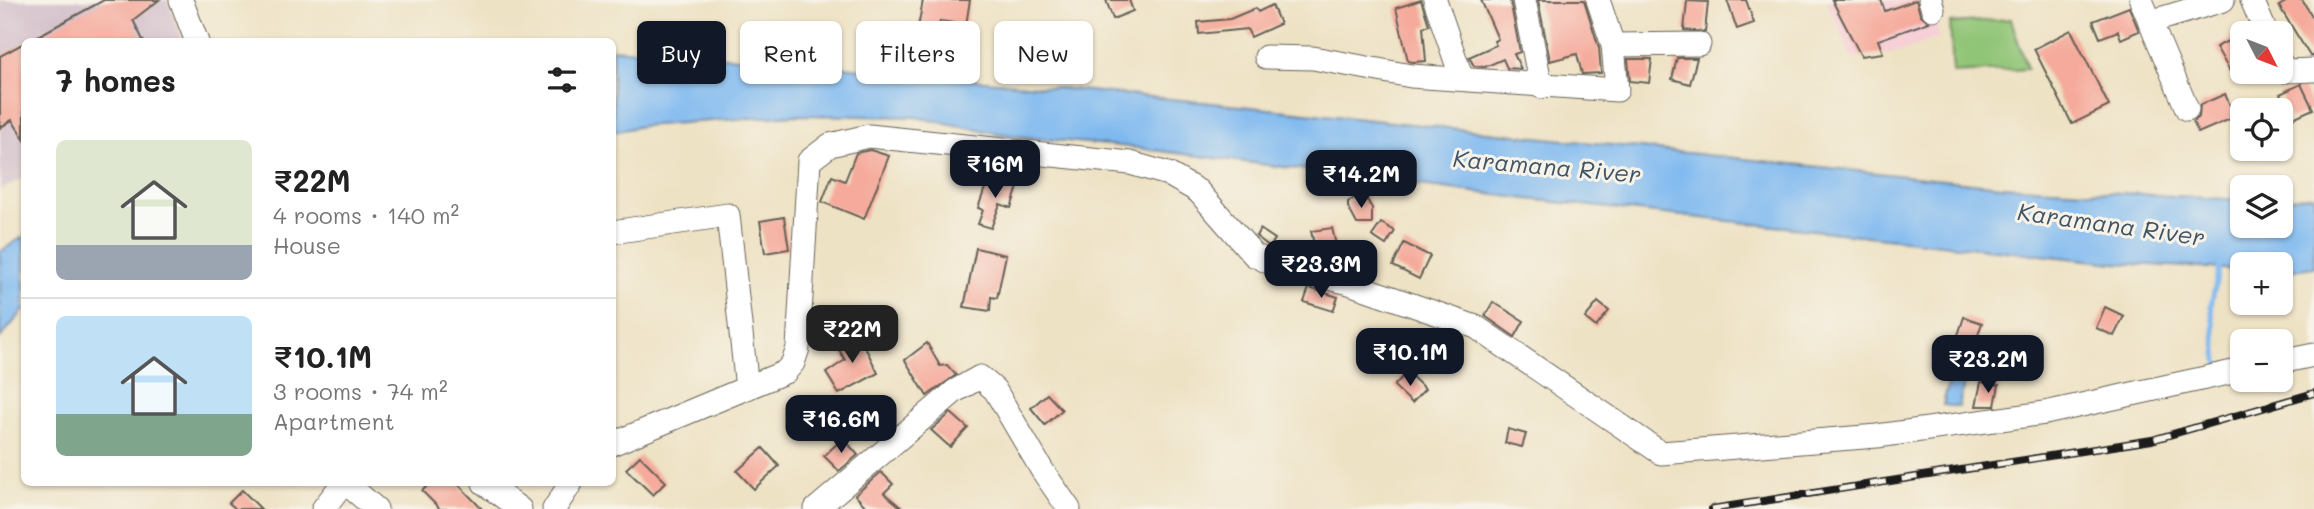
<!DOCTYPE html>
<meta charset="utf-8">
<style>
:root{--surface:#fff;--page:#f2f2f2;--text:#222;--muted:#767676;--line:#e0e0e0;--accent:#111827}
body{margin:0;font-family:Mali,sans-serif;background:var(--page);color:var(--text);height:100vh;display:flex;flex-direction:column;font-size:26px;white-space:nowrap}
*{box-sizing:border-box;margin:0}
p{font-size:23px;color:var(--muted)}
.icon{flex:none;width:38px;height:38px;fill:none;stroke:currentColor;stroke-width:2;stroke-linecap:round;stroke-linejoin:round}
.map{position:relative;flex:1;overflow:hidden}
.sheet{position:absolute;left:21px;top:38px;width:595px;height:448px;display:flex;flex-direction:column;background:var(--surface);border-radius:10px;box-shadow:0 2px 5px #0004}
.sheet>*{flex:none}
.banner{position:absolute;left:637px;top:21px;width:665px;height:63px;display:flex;gap:14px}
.needle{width:46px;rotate:132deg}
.controls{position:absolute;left:2230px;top:21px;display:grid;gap:14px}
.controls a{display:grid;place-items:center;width:63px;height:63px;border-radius:10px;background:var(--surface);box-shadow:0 2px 5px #0004;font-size:35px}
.price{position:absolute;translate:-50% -60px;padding:0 16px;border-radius:14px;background:var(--accent);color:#fff;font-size:23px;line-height:46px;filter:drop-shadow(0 2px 4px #0008)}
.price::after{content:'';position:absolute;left:50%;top:42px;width:21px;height:16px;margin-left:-10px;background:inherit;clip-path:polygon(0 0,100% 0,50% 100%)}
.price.current{background:#222;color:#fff}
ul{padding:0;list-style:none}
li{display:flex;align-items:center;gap:21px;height:175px;padding:0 35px}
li+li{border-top:2px solid var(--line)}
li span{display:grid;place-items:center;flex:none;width:196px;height:140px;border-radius:10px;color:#555}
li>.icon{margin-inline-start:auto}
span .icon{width:84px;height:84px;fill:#fffc;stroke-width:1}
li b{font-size:30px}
h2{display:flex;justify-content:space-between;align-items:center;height:84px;padding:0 35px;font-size:30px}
.tag{padding:0 24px;border-radius:10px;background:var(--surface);box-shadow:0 2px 5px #0004;font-size:24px;line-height:63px}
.tag.current{background:var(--accent);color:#fff}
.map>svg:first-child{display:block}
</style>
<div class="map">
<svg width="2314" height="509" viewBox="0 0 2314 509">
<rect width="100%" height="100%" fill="#f7f3e8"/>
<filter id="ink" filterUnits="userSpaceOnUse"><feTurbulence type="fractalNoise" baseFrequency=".0143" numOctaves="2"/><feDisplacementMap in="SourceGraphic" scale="14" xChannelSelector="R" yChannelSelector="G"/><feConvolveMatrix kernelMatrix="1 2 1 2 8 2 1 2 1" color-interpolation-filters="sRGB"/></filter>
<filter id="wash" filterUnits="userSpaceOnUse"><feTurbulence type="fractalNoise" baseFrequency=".00686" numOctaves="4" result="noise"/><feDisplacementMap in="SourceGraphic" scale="28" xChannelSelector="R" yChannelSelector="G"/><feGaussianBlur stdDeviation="1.57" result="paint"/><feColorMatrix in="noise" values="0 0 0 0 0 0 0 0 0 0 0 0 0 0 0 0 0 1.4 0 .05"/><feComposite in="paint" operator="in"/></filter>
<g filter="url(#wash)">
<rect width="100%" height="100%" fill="#eee2c4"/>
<polygon fill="#f6cfd7" points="1826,0 1928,0 1940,37 1902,51 1852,58"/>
<polygon fill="#d1bdc9" points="0,0 167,0 184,42 24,42 24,178 0,190"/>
<polygon fill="#90c476" stroke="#567049" stroke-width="2" points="2011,19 2027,69 1953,73 1950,23"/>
<g fill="#7fb9f0" stroke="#4e6a86" stroke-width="2">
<polygon points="612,49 782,61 1202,102 2001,186 2242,200 2242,226 2280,226 2280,200 2314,195 2314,267 2280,272 2280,264 2242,264 2242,270 2114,263 1527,199 1130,147 1012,136 915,117 795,115 642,126 613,132"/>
<polygon points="24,236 24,310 0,338 0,252"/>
<polygon points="1950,376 1965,379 1959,407 1943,405"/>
</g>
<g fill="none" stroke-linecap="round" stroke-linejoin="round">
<polyline stroke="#7fb9f0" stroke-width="5" points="2219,368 2211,305 2220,264"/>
</g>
<g id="blocks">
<g fill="#f5aa9b">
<polygon points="104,0 159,0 133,20 144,42 27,42"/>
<polygon points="923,0 970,0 966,25 940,21 938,31 918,28"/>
<polygon points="1106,0 1129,0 1133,11 1113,19"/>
<polygon points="1421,0 1429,25 1423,27 1426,61 1413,62 1408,61 1396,8"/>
<polygon points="1481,0 1510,0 1520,52 1514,54 1521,69 1507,68 1503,59 1485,67 1474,66 1469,57 1496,45 1494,41 1498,39"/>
<polygon points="1538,0 1584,0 1599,48 1601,73 1582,74 1577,54 1550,61"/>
<polygon points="1727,0 1746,0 1754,23 1737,29"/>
<polygon points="1832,0 1881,0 1885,11 1916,0 1920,14 1929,22 1878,40 1883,53 1861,56"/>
<polygon points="2289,0 2302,0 2314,19 2314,56 2310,56 2279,6"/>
<polygon points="1687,1 1708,2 1705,32 1684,30"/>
<polygon points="1272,5 1280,24 1251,37 1247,29 1199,34 1198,22 1230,19 1256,8 1258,12"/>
<polygon points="2129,7 2139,31 2121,39 2118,31 2100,38 2093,21"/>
<polygon points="2071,30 2109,106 2072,124 2034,49"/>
<polygon points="2242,34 2242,70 2232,75 2216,47"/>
<polygon points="24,43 24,139 12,120 0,128 0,56"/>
<polygon points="1677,58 1697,58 1690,84 1672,79"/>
<polygon points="1628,59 1652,59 1649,83 1630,81"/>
<polygon points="2301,84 2313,109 2291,119 2280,94"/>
<polygon points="2225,94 2235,117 2198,133 2193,122 2199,117 2200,105"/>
<polygon points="870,150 889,156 864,219 822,202 832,176 845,181 856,153"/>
<polygon points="989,177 1018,187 1011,208 1000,204 991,228 978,224 983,210 978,208"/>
<polygon points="1363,193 1372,208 1372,224 1357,224 1348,207 1348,202"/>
<polygon points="784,217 789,249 765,253 760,221"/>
<polygon points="1381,223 1395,231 1386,245 1372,236"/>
<polygon points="1332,228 1336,245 1315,249 1311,231"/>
<polygon points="1260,229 1275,239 1270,247 1256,236"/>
<polygon points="1404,243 1430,256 1419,279 1393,266"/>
<polygon points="976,248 1006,255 997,298 991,297 990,311 964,307"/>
<polygon points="1309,288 1338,297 1333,311 1304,302"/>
<polygon points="1493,302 1524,321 1515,337 1485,316"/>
<polygon points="1598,302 1609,311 1596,327 1585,318"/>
<polygon points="2105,307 2124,316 2114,336 2096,328"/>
<polygon points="1964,317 1982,323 1966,371 1948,365"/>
<polygon points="858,333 878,373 839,394 826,373 845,360 837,346"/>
<polygon points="927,343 940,366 947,365 956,375 927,396 905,360"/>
<polygon points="1407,372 1425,389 1412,403 1394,386"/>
<polygon points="1981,382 1999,385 1995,406 1976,406"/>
<polygon points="1047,394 1062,410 1045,425 1031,408"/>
<polygon points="951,413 968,428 950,447 931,430"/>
<polygon points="1508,429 1526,434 1522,447 1505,443"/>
<polygon points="843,438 858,455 839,471 824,456"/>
<polygon points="763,448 779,466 754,489 737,471"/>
<polygon points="640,456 666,482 653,495 626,469"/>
<polygon points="881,472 893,484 884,493 903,509 868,509 855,495"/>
<polygon points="430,483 457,483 482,509 440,509 422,491"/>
<polygon points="242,490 261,509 236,509 229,503"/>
</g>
</g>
</g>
<g filter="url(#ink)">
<use href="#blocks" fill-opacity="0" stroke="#666157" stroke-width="2"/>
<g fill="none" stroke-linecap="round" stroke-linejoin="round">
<defs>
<g id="minor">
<polyline points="181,0 197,42"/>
<polyline points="1435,0 1462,79"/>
<polyline points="1524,0 1541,87"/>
<polyline points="1930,0 1933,9"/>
<polyline points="2141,0 2187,109"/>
<polyline points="2252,0 2266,33"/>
<polyline points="2150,22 2223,0"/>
<polyline points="1613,45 1699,44"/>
<polyline points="1266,57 1313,58 1411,76 1617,90 1613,45 1598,0"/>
<polyline points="2280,62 2286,71 2314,70"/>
<polyline points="612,232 728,215 747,388"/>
<polyline points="2280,362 2314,355"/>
<polyline points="612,444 785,372 793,363 798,348 809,161 830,145 869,136 1130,163 1168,174 1198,191 1254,255 1275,265 1346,282 1476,327 1661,453 1877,436 2045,413 2242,370"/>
<polyline points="346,483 376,509"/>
<polyline points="484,483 520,509"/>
<polyline points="323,509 343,483"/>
<polyline points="554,509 571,483"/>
<polyline points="816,509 955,391 980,377 995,390 1042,470 1069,509"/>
</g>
</defs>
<use href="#minor" stroke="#666157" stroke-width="25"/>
<use href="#minor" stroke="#fff" stroke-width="23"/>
<defs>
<polyline id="rail" points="1712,509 2152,440 2314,393"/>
</defs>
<use href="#rail" stroke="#1c1c1c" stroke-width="8"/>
<use href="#rail" stroke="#f7f3e8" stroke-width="5" stroke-dasharray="16" stroke-linecap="butt"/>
</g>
</g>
<g text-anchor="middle" stroke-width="6" stroke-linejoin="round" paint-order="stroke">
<g font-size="24" font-style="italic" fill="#3f5366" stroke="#f7f3e8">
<text transform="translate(1547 167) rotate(5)" y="8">Karamana River</text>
<text transform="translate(2111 225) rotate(8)" y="8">Karamana River</text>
</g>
</g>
</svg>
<div class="controls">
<a><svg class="needle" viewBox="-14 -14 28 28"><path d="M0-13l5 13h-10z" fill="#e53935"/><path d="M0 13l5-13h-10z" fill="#767676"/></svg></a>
<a><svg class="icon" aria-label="locate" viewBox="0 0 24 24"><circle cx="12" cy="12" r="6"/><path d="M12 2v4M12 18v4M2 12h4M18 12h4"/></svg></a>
<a><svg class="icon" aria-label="layers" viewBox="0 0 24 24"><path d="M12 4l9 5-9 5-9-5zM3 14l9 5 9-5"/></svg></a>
<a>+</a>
<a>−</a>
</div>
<b class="price" style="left:995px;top:200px">₹16M</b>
<b class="price" style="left:1361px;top:210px">₹14.2M</b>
<b class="price" style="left:1321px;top:300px">₹23.3M</b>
<b class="price current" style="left:852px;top:365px">₹22M</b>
<b class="price" style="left:1410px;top:388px">₹10.1M</b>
<b class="price" style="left:1988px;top:395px">₹23.2M</b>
<b class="price" style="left:841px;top:455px">₹16.6M</b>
<div class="banner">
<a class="tag current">Buy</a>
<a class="tag">Rent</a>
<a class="tag">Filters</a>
<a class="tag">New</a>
</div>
<section class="sheet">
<h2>7 homes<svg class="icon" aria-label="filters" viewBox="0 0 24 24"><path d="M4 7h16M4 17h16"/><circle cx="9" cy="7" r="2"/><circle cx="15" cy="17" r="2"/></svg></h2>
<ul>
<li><span style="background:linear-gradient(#dfe7d0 75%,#9aa5b1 0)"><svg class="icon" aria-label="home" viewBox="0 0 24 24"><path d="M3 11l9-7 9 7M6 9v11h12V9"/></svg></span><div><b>₹22M</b><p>4 rooms · 140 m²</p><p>House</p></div></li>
<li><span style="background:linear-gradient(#bfe0f5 70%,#7fa58c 0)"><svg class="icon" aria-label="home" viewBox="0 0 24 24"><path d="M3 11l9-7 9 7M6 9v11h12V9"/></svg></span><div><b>₹10.1M</b><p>3 rooms · 74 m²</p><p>Apartment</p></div></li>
</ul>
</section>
</div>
